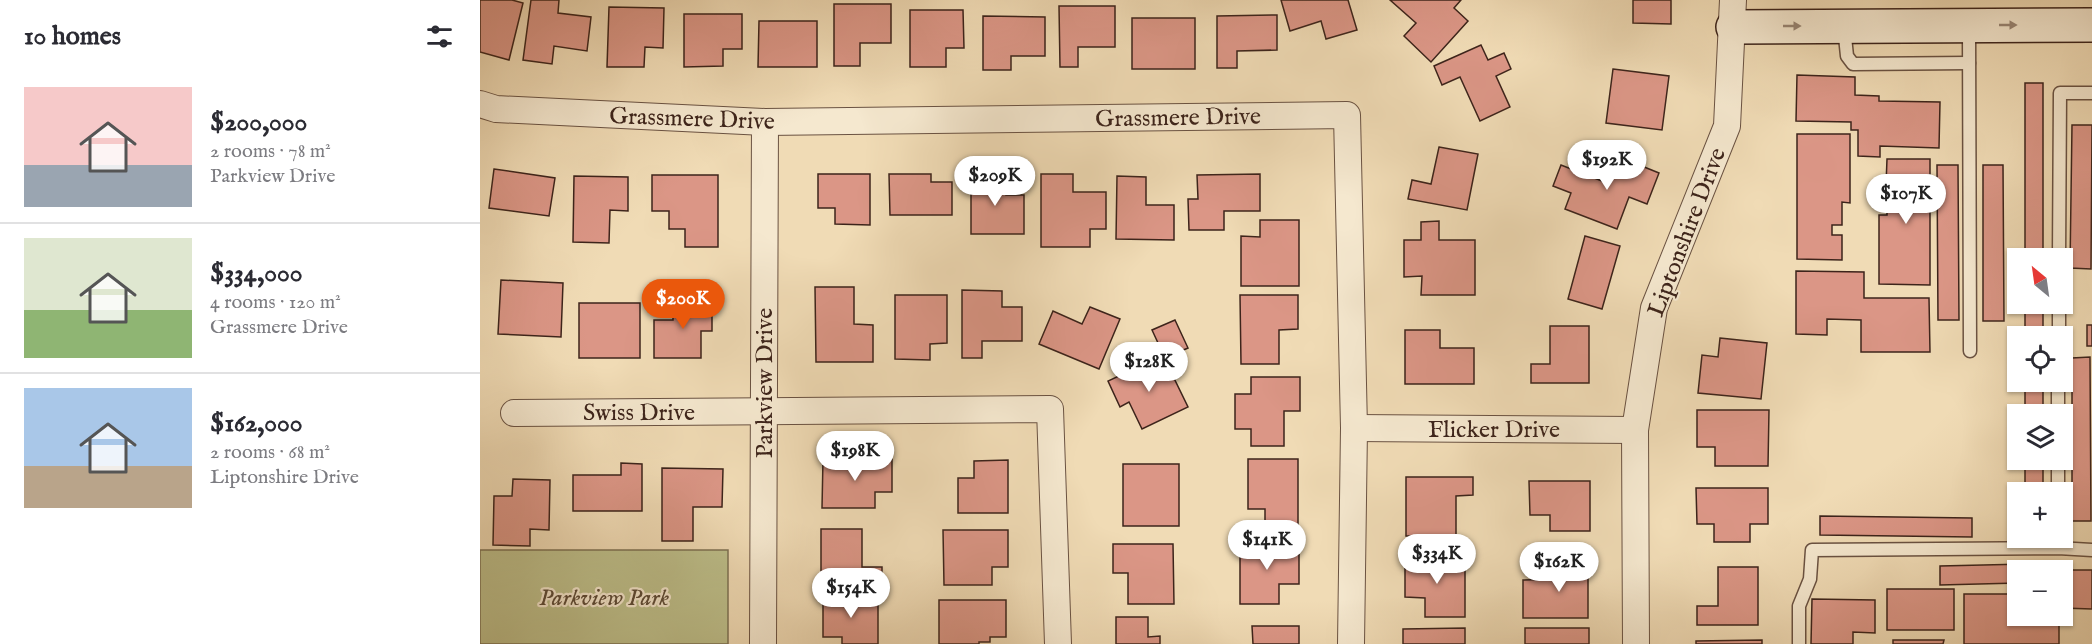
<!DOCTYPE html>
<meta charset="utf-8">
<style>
:root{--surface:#fff;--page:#f2f2f3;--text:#2b2b33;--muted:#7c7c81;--line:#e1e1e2;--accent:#ea580c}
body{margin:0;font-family:"IM FELL English",serif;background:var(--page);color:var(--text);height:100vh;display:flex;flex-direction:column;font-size:22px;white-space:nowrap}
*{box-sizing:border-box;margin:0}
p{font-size:20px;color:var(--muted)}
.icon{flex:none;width:33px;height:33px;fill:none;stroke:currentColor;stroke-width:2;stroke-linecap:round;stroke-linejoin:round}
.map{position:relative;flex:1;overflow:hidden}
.drawer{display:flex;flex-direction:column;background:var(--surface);width:480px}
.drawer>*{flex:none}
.needle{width:39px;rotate:331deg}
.tools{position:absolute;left:1527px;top:248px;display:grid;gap:12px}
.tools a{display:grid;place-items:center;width:66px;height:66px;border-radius:0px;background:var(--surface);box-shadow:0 2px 4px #0004;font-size:30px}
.price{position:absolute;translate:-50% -51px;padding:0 14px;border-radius:21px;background:#fff;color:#222;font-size:20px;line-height:39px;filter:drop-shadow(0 2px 3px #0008)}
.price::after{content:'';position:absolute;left:50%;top:36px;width:18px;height:14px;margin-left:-9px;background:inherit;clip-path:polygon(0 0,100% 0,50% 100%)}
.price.current{background:var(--accent);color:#fff}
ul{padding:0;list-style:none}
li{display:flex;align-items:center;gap:18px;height:150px;padding:0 24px}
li+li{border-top:2px solid var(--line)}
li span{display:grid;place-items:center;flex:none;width:168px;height:120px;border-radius:0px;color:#555}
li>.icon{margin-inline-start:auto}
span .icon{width:72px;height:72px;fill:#fffc;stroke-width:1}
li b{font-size:26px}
h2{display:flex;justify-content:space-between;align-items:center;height:72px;padding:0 24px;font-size:26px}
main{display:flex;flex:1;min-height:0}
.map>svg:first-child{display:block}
</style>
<main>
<section class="drawer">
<h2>10 homes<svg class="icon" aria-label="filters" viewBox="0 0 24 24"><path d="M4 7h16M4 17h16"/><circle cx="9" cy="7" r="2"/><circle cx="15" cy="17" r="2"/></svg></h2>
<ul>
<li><span style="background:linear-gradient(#f6c9c9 65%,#9aa5b1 0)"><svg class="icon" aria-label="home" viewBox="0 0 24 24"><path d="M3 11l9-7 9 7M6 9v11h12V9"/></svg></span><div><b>$200,000</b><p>2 rooms · 78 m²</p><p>Parkview Drive</p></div></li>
<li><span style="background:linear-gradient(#dfe7d0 60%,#8fb573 0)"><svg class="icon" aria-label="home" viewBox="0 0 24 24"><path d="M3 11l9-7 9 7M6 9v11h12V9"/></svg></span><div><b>$334,000</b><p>4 rooms · 120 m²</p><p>Grassmere Drive</p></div></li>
<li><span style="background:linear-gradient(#a9c7e8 65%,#b9a48a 0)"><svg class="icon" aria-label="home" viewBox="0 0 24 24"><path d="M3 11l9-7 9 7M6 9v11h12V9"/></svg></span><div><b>$162,000</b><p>2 rooms · 68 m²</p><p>Liptonshire Drive</p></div></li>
</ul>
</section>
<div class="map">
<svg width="1612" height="644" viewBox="0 0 1612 644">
<rect width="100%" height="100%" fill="#f0dbb5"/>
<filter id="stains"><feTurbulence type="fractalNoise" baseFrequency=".00333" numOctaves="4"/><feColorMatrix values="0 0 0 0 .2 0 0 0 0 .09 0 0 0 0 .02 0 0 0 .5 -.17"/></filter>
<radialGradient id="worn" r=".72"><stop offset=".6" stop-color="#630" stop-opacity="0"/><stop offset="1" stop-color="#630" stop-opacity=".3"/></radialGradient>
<rect fill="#bdbf8b" stroke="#7d7253" stroke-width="1.5" x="0" y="550" width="248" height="94"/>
<g fill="#db9686" stroke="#3d241b" stroke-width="1.5">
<polygon points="0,0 32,0 43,3 29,60 0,52"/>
<polygon points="51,0 79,0 78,13 111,17 107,51 74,46 72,64 43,60"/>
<polygon points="801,0 868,0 877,30 846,39 841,21 810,31"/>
<polygon points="910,0 981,0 974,8 988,21 951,62 924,36 936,23"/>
<polygon points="1153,0 1191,0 1191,24 1153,23"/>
<polygon points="354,4 411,4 411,43 380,43 380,66 354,66"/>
<polygon points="579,6 635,6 635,47 598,47 598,67 580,67"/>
<polygon points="129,7 184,8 183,48 165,47 164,67 127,67"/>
<polygon points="430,10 483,10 484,48 466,48 466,67 430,67"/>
<polygon points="204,14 262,14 262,49 243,49 243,66 204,67"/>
<polygon points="797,15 797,50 757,51 757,68 737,68 737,16"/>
<polygon points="503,16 565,17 565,56 531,56 531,70 503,70"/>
<rect x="652" y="18" width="63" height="51"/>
<polygon points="279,21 337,21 337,67 278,67"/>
<polygon points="1001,45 1008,60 1024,53 1031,69 1016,76 1030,107 1000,121 980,77 962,85 954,66"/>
<polygon points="1133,69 1189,76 1182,130 1126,123"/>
<polygon points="1317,75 1375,77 1375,95 1399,96 1399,101 1460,102 1459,148 1400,146 1400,157 1378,156 1378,130 1371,130 1371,122 1316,121"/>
<rect x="1545" y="83" width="18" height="175"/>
<polygon points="1592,125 1612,125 1611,269 1590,268"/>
<polygon points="1317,134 1370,134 1370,203 1362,202 1362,225 1352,225 1352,235 1362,235 1362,260 1317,259"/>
<polygon points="959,147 998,154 987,210 928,199 932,180 951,184"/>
<polygon points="1137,156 1179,173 1167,204 1149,197 1137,229 1085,209 1091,193 1073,186 1081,165 1127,183"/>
<polygon points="1407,159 1450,159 1450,285 1399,284 1399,215 1407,215 1407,194 1417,194 1417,186 1406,185"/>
<polygon points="1457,165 1478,165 1479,320 1458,320"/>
<polygon points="1503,165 1523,165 1524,321 1503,321"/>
<polygon points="14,169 75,178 69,216 9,208"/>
<polygon points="338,174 390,174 390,225 355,224 355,208 338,208"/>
<polygon points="409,174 451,174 451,182 472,182 472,215 410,215"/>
<polygon points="561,174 593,174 593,192 626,192 626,229 610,229 610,247 561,247"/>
<polygon points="780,174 780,211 744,211 744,230 709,230 708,199 718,199 717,175"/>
<polygon points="172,175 238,175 238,247 205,247 205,229 189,229 189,211 172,211"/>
<polygon points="491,175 526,175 526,195 544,195 544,234 491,234"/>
<polygon points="94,176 148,177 148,211 130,210 129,243 93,242"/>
<polygon points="637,176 666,177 666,205 694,205 694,240 636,239"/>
<polygon points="780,220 819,220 819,286 761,286 761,236 780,237"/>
<polygon points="959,221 959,240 995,240 995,295 941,295 942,276 924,277 924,240 941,240 941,222"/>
<polygon points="1105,236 1140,246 1122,309 1088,299"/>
<polygon points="1316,271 1384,272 1384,298 1449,298 1450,352 1381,352 1381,320 1347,319 1347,335 1316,334"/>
<polygon points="21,280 83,283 81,337 18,334"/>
<polygon points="335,287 374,287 374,324 393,325 393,362 336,362"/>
<polygon points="482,290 522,291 522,307 542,307 542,341 502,341 502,358 482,358"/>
<polygon points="415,295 467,295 467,343 450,344 450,360 415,359"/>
<polygon points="760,295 818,295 818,329 799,330 799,364 761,364"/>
<polygon points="193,301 232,301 232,331 221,331 221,358 174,358 174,320 193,320"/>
<rect x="99" y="303" width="61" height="55"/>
<rect x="1545" y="303" width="18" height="33"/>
<polygon points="610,307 640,319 619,369 559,344 573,311 602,324"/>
<polygon points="695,320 708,348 685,358 672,330"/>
<rect x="1607" y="325" width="5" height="21"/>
<polygon points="1070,326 1109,326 1109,383 1051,383 1051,364 1070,364"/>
<polygon points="925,330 960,330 960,348 994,348 994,384 925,384"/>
<polygon points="1240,338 1287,343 1281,399 1218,393 1222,355 1238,357"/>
<polygon points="1610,357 1611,521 1592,521 1592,358"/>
<polygon points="675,359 681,372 689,368 708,407 662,429 649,402 640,407 628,381"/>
<polygon points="771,377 820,377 820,411 804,411 804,446 771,446 771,429 755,429 755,394 771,394"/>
<rect x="1545" y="381" width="18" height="33"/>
<polygon points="1217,410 1289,410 1288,466 1235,466 1235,447 1217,447"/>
<polygon points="343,459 412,459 412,492 395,492 395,508 342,508"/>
<polygon points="768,459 818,459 818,525 785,525 785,509 768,509"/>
<rect x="1545" y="459" width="18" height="33"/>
<polygon points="528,460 528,513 478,513 478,478 494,478 494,461"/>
<polygon points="141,463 162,464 162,511 93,511 93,475 141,475"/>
<rect x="643" y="464" width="56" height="62"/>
<polygon points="182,468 243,469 242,507 213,507 213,541 182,541"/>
<polygon points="926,477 993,477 993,495 976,496 976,536 926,536"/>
<polygon points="33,479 70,480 69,530 50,529 50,546 13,545 14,496 32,496"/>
<polygon points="1049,481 1110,481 1110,531 1070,531 1070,515 1050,515"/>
<polygon points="1216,488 1288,488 1288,524 1270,524 1270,542 1234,542 1234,524 1217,524"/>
<polygon points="1340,516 1492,518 1492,537 1340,535"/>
<polygon points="341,529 382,529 382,567 402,567 402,587 341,587"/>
<polygon points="463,530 528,530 528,567 512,567 512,585 464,585"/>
<polygon points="633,544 693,544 694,604 648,604 648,573 633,573"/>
<polygon points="760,544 819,544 819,584 799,584 799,604 760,604"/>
<polygon points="925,558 985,558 985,617 945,617 945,598 925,597"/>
<polygon points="1075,560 1108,560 1108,618 1043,618 1043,580 1075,579"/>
<polygon points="1546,564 1546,570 1538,570 1538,583 1460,585 1460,566"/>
<polygon points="1238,567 1278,567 1278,625 1217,625 1217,606 1238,606"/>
<polygon points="1582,570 1612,570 1612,609 1582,608"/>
<rect x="1407" y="589" width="67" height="41"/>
<polygon points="1484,594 1538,594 1538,615 1579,615 1579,644 1484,644"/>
<polygon points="343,597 398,597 398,644 362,644 362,637 343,637"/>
<polygon points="1332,599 1395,600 1395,633 1373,632 1373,644 1331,644"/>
<polygon points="459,600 526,600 526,637 510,637 510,642 499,642 499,644 459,644"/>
<polygon points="636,617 668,617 668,637 680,636 680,644 636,644"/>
<polygon points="772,626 819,626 819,644 773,644"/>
<polygon points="985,628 985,644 923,644 923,629"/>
<rect x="1045" y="628" width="64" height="16"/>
<polygon points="1282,640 1282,644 1216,644 1216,641"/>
<polygon points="1413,640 1464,640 1463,644 1413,644"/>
</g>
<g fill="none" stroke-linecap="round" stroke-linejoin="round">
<defs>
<g id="lane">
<polyline points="1364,27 1367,56 1373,64 1489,63"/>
<polyline points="1489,27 1490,351"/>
<polyline points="1579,258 1580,93 1612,93"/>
<polyline points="1579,336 1579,303"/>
<polyline points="1578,414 1578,381"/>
<polyline points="1578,492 1578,459"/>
<polyline points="1319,644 1319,606 1330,579 1332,550 1578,548 1612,550"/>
</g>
<g id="street">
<polyline points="0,104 16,109 285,122 867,115 874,428 871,644"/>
<polyline points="34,413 570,409 578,644"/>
<polyline points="874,428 1155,430"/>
<polyline points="283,644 285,122"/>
<polyline points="1156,644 1155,430 1174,308 1247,126 1253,0"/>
</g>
<polyline id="secondary" points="1253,27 1612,25"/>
</defs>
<use href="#lane" stroke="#6a5242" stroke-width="15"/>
<use href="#street" stroke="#6a5242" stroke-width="28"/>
<use href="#secondary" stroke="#3d241b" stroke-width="36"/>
<use href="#lane" stroke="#f5e8cf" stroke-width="12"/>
<use href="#street" stroke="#f5e8cf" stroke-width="26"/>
<use href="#secondary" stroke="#f5e8cf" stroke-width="33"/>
</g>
<defs><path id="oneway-solid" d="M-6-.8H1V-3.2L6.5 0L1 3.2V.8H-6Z" transform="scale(1.5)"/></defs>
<g fill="#998675">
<use href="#oneway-solid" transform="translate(1528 25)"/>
<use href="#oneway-solid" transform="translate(1312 26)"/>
</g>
<g text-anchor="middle" stroke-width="4.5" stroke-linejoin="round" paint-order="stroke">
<g font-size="24" fill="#3d241b" stroke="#f5e8cf">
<text transform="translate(698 117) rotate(-1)" y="8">Grassmere Drive</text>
<text transform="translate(212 118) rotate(2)" y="8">Grassmere Drive</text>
<text transform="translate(1206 232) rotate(-69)" y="8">Liptonshire Drive</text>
<text transform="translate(284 383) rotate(-90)" y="8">Parkview Drive</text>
<text x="159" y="420">Swiss Drive</text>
<text x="1014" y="437">Flicker Drive</text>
</g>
<g font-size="24" font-style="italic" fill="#5d4b37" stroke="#f5e8cf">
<text x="124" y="605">Parkview Park</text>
</g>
</g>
<rect width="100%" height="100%" filter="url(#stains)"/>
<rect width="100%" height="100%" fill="url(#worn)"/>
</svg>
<div class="tools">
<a><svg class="needle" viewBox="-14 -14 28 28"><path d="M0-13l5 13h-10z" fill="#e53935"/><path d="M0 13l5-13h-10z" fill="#7c7c81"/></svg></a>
<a><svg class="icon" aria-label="locate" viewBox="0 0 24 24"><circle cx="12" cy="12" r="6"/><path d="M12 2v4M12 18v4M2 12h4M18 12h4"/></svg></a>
<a><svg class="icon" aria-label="layers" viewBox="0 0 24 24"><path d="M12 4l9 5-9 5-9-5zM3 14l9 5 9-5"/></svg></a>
<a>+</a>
<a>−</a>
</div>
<b class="price" style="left:1127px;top:191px">$192K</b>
<b class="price" style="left:515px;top:207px">$209K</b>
<b class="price" style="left:1426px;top:225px">$107K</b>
<b class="price current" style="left:203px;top:330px">$200K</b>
<b class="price" style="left:669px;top:393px">$128K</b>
<b class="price" style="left:375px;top:482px">$198K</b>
<b class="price" style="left:787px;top:571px">$141K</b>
<b class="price" style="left:957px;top:585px">$334K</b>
<b class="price" style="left:1079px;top:593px">$162K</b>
<b class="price" style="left:371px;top:619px">$154K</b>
</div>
</main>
